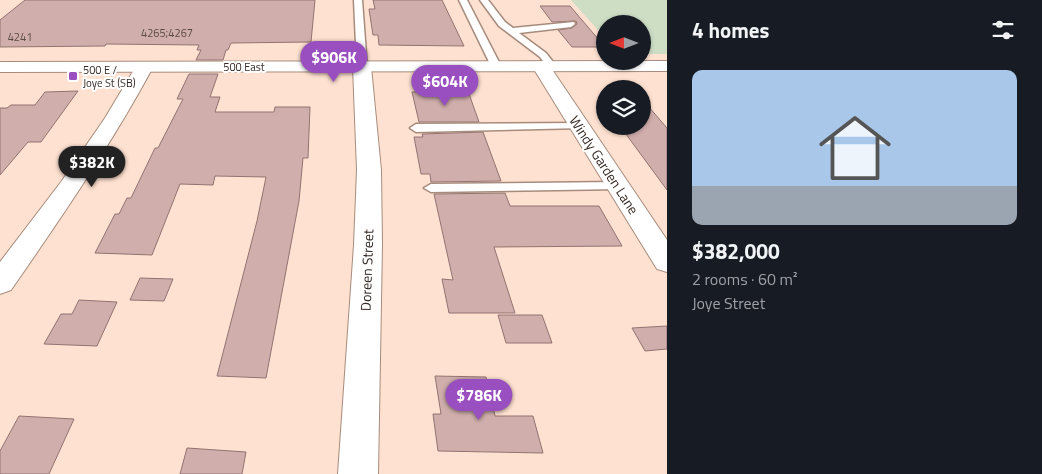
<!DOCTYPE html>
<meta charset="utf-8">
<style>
:root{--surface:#171b24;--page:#20242c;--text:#f1f3f6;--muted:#9ea1a6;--line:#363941;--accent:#9a4fc1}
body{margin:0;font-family:"Titillium Web",sans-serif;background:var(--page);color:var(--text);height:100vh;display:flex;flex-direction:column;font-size:19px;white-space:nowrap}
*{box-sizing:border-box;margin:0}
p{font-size:16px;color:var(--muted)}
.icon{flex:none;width:28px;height:28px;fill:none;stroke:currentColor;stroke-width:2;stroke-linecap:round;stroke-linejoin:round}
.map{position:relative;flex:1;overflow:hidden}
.details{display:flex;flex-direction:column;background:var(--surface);width:375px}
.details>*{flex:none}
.needle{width:32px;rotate:270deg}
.tools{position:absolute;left:596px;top:15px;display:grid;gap:10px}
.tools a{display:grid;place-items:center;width:55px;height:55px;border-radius:50%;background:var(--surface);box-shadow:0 1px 4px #0004;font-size:25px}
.price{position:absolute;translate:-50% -42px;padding:0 11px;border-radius:18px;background:var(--accent);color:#fff;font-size:16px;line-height:32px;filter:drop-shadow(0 1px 2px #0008)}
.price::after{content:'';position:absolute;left:50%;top:30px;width:15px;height:11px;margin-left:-8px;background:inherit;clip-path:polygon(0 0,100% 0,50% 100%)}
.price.current{background:#222;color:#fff}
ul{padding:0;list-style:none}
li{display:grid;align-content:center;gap:10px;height:265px;padding:0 25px}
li+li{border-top:1px solid var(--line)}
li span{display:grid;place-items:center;height:155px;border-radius:10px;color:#555}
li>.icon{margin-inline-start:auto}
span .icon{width:90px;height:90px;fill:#fffc;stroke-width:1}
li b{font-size:21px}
h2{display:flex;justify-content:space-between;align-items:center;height:60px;padding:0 25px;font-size:21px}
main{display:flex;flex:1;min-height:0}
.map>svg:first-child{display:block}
</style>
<main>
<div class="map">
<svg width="667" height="474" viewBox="0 0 667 474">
<rect width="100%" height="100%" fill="#fee1d0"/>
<polygon fill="#cedec5" points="571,0 667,0 667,54 643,54 642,24 605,24 605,38"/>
<g fill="#d0aeac" stroke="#937372">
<polygon points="25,0 315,0 311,42 231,43 228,50 226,50 223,60 196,60 201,50 197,50 199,45 106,44 105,46 0,47 0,20"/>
<polygon points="373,0 442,0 464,46 379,45 378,35 373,35 369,9 375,9"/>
<polygon points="540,6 570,6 605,47 572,47 558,30 572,28 577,24 576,21 552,22"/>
<polygon points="189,74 218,74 210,97 220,97 215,112 274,112 275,107 310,107 308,158 303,158 299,201 266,378 217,376 257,221 266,177 215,176 213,185 180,184 152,255 95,253 115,214 119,214 127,198 131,198 155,148 158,148 183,99 177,99"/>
<polygon points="78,91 41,142 28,142 0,175 0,108 7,108 11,105 35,105 45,92"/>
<polygon points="468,91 479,122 419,122 412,92"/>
<polygon points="642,99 667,128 667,190 620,126 642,126"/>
<polygon points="483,132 501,181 431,182 430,174 421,174 414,137 423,137 422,134"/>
<polygon points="505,193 510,206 599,206 622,246 494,247 515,313 449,313 442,279 453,280 434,194"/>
<polygon points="140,278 173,279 164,301 130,300"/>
<polygon points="79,300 117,302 97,346 44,344 61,314 72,314"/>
<polygon points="498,315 542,315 552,343 506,343"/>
<polygon points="667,326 667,349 645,351 632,328"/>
<polygon points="435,376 486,377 495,416 533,416 543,453 438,451 433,414 441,414"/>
<polygon points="19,416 74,419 49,474 0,474 0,451"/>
<polygon points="187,448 246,452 242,474 180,474"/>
</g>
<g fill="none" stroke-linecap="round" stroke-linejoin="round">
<defs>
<g id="service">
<polygon points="354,0 362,0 367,67 362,70 357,67"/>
<polygon points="459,0 467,0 501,66 499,68 496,69 491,66"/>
<polygon points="480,0 488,0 505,22 513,28 574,22 575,24 571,27 519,33 546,53 557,67 555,69 549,69 540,57 499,26"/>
<polygon points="579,123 583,124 585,126 583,128 416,132 410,128 416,124"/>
<polygon points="617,182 624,186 622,189 431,192 424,188 431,184"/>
</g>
<g id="minor">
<polygon points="541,61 547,62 667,240 667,272 657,269 532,66 535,62"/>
<path d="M144 62 150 63 153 67C111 145 61 218 11 290L0 294V262L61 182 105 118 138 63Z"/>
<polygon points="362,62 368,63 371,67 381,170 382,245 378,474 338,474 354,245 357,170 353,67 356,63"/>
</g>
<polygon id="tertiary" points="642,61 667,61 667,71 0,72 0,62"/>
</defs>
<use href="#service" stroke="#a78c7d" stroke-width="3"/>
<use href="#minor" stroke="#a78c7d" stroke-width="2"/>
<use href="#tertiary" stroke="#a78c7d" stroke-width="2"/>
<use href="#service" fill="#fff" fill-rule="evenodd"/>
<use href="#minor" fill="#fff" fill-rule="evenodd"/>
<use href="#tertiary" fill="#fff" fill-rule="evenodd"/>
</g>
<rect fill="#9a4fc1" stroke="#fff" stroke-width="2" x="68" y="71" width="10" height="10" rx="2.5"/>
<g text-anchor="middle" stroke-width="4" stroke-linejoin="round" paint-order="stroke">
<g font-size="11" fill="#5b4a45">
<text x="167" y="37">4265;4267</text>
<text x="20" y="41">4241</text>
</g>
<g font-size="11" fill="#342923" stroke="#fff">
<text x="244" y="71">500 East</text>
</g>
<g font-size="11" fill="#342923" stroke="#fff" text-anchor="start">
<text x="83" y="74">500 E /<tspan x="83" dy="13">Joye St (SB)</tspan></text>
</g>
<g font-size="14" fill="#342923" stroke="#fff">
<text transform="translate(604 165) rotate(57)" y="5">Windy Garden Lane</text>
<text transform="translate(367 270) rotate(-88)" y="5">Doreen Street</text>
</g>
</g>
</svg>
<div class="tools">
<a><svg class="needle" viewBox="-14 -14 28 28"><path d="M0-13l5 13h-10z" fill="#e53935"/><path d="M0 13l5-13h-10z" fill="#9ea1a6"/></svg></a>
<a><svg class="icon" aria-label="layers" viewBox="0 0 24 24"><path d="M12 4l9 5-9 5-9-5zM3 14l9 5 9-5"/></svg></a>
</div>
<b class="price" style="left:334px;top:83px">$906K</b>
<b class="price" style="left:445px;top:107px">$604K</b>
<b class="price current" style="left:92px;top:188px">$382K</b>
<b class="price" style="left:479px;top:421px">$786K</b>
</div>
<section class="details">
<h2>4 homes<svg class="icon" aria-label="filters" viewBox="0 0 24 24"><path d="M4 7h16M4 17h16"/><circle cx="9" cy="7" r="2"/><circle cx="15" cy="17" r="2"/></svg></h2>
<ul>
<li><span style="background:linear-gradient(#a9c7e8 75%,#9aa5b1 0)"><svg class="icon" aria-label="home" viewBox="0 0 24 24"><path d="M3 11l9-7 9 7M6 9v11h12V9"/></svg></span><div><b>$382,000</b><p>2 rooms · 60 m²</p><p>Joye Street</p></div></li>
</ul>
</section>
</main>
